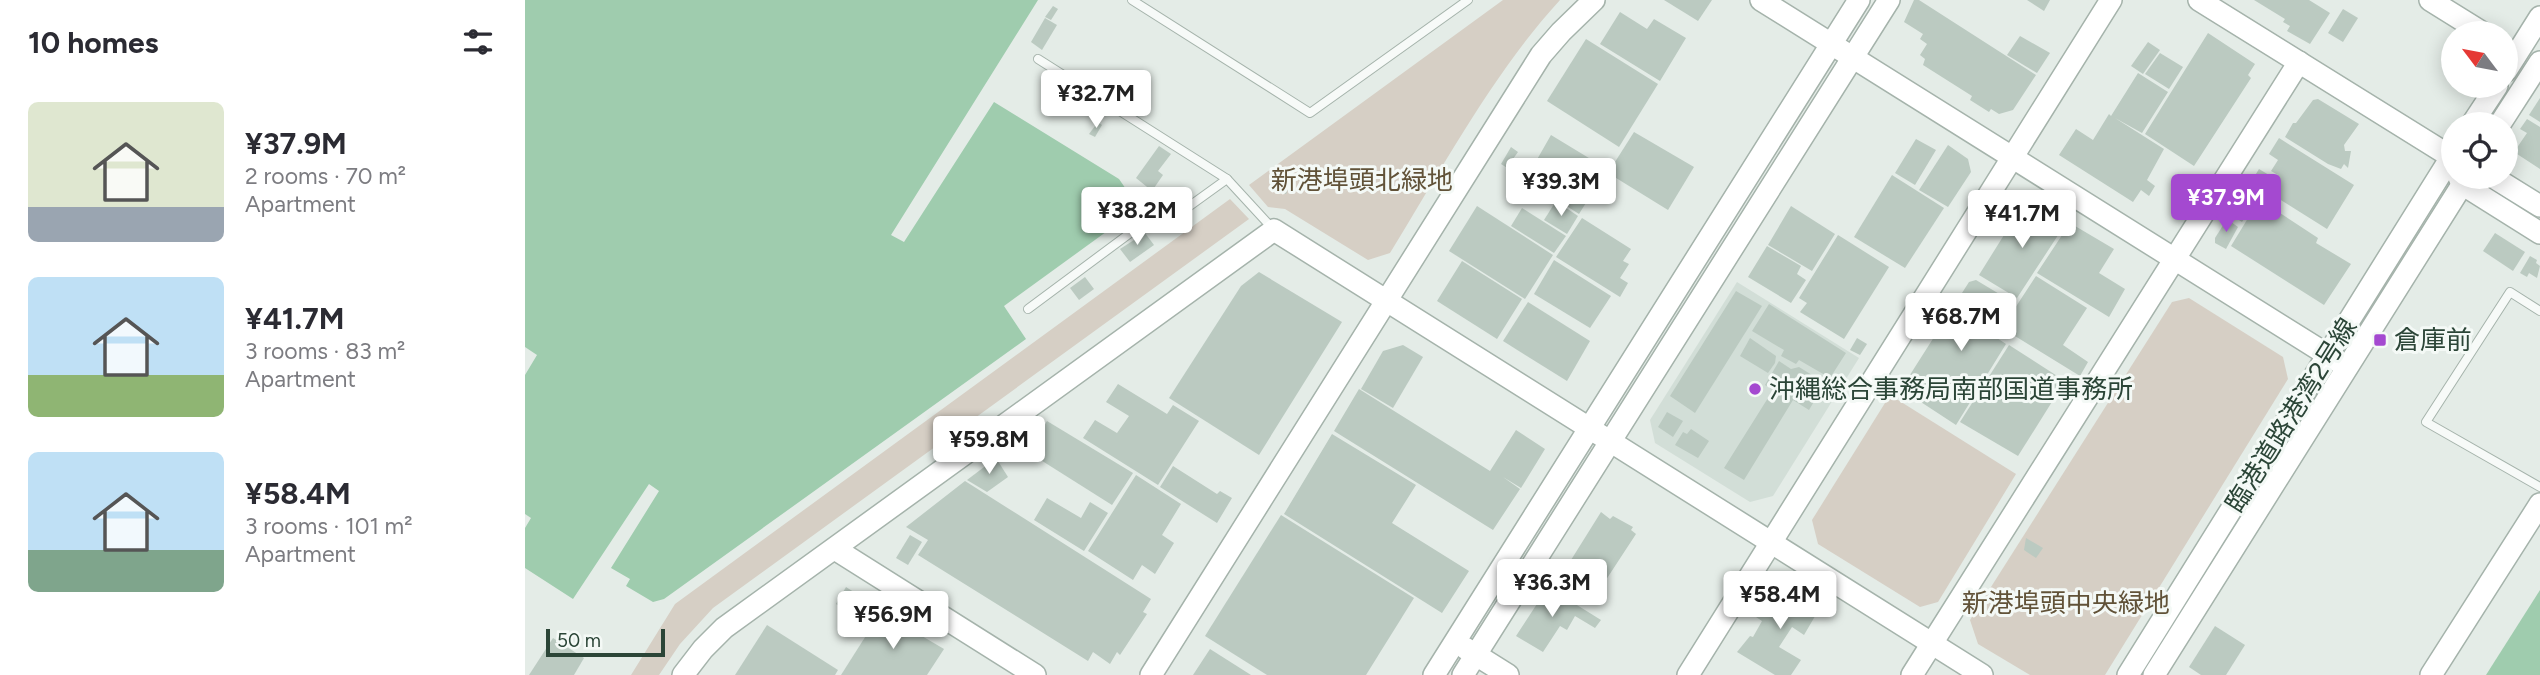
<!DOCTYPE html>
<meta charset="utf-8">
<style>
:root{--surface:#fff;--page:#f7f7f7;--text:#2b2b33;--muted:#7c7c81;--accent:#a449d0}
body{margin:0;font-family:Figtree,"Noto Sans JP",sans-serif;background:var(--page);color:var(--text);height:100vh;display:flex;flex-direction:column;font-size:26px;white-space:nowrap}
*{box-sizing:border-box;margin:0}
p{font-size:23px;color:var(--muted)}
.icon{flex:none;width:38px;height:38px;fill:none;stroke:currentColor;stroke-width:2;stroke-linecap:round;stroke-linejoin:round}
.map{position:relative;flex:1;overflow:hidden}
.sheet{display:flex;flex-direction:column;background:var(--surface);width:525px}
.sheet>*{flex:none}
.needle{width:46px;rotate:302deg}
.fabs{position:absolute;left:1916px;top:21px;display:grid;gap:14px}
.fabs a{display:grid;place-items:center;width:77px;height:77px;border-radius:50%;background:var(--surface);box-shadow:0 4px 18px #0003;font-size:35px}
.scale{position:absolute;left:21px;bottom:18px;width:119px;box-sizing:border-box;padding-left:7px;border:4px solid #2b4537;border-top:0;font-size:19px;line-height:24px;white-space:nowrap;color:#2b4537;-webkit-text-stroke:5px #f4f9f6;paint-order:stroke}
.price{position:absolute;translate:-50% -60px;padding:0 16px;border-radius:7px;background:#fff;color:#222;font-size:23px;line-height:46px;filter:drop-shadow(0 2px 4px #0008)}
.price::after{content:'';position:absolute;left:50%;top:42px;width:21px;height:16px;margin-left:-10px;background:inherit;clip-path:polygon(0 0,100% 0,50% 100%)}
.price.on{background:var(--accent);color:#fff}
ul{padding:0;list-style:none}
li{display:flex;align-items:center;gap:21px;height:175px;padding:0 28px}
li span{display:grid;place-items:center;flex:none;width:196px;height:140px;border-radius:10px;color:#555}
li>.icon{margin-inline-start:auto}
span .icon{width:84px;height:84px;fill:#fffc;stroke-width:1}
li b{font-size:30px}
h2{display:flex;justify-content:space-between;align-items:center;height:84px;padding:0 28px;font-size:30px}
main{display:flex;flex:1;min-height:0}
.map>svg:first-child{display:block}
</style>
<main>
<section class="sheet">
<h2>10 homes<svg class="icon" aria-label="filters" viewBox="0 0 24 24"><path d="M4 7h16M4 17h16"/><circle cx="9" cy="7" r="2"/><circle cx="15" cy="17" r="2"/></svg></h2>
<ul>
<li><span style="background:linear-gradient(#dfe7d0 75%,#9aa5b1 0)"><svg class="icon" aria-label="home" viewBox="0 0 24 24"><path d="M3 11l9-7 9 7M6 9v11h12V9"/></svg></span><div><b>¥37.9M</b><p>2 rooms · 70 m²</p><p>Apartment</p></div></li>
<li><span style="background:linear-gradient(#bfe0f5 70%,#8fb573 0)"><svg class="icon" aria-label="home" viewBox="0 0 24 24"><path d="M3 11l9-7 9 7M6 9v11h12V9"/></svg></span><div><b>¥41.7M</b><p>3 rooms · 83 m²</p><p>Apartment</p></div></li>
<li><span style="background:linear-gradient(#bfe0f5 70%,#7fa58c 0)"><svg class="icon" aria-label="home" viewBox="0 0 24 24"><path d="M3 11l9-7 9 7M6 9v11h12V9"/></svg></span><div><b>¥58.4M</b><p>3 rooms · 101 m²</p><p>Apartment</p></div></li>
</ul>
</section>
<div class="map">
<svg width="2015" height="675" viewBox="0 0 2015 675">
<rect width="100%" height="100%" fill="#e4ece7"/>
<polygon fill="#d2ded7" points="1212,282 1334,358 1248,496 1225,502 1130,443 1125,420"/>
<g fill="#d6cfc5">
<path d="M978 0H1035C968 73 917 169 865 253L843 260 760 209 743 207 724 185Z"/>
<polygon points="705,199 724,219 188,608 155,644 134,675 106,675 150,604"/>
<polygon points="1664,298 1758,357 1763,379 1580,675 1505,675 1453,644 1445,620 1647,302"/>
<polygon points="1365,395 1491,474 1413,602 1395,607 1293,544 1287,520"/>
</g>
<g fill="#9fccae">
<polygon points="0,0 513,0 366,235 379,242 469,102 594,179 614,208 479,306 501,339 139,599 128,602 101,586 105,579 86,568 134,491 124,484 48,599 0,568 0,528 6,518 0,514 0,375 12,355 0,347"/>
<polygon points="2015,590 2015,675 1961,675"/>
</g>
<g fill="#bbcac1">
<polygon points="1139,0 1187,0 1173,21"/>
<polygon points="1389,0 1394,0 1511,75 1488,110 1474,114 1466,109 1464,112 1445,100 1447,96 1398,65 1400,59 1395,55 1402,44 1395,39 1398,34 1379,22"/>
<polygon points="1502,0 1525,0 1519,11"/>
<polygon points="1729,0 1784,0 1805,13 1785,44 1762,31 1765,26 1758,22 1760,19"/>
<polygon points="528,6 533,9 526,20 520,17"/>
<polygon points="1818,9 1833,18 1818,42 1803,33"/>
<polygon points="1095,12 1122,29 1129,19 1161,38 1135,81 1075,44"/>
<polygon points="520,18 532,25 517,50 506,42"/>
<polygon points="1683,33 1730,64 1723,75 1726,78 1669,166 1620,134"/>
<polygon points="1495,36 1525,53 1512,73 1482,55"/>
<polygon points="1061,39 1133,84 1094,147 1022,101"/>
<polygon points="1623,42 1635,50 1618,74 1606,66"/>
<polygon points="1635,53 1658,67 1644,89 1620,74"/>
<polygon points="1613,73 1643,92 1617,133 1590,118 1639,149 1622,180 1630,186 1624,196 1616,190 1608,202 1534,155 1551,129 1568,140 1584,114 1586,116"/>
<polygon points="2015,98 2015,122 2004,115"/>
<polygon points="1793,99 1834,124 1819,145 1820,151 1826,151 1823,168 1819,164 1816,169 1803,164 1760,137 1768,123 1771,123 1788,100"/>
<polygon points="2002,119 2015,127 2015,169 1989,152 2002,133 1995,129"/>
<polygon points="573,122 577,125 570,137 564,134"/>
<polygon points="1109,132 1169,167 1143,210 1083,173"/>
<polygon points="1026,135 1082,169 1054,214 976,164 986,147 993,152 988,159 1006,170"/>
<polygon points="1754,138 1829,185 1802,229 1743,192 1753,175 1746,171 1753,160 1744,154"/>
<polygon points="1391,139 1411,150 1390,185 1370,173"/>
<polygon points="1423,145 1443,159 1446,172 1423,207 1394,190"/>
<polygon points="634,146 646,154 633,171 638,175 627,191 611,178"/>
<polygon points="1734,169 1749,178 1740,192 1726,182"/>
<polygon points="1367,175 1419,208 1380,268 1329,237"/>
<polygon points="758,180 764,187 761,194 751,191 752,188 749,187 753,181 756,183"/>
<polygon points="1717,200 1727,207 1717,222 1706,215"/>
<polygon points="1031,201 1053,216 1042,234 1019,220"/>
<polygon points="1499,203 1523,219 1527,215 1541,223 1492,298 1454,275"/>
<polygon points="1731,205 1748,216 1752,211 1793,238 1791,243 1826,264 1799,305 1706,246"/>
<polygon points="952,206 1028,255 1000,299 924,251"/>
<polygon points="1266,206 1310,234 1287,271 1243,245"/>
<polygon points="997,208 1041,236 1029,253 986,226"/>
<polygon points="1057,218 1106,249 1098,261 1104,264 1095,278 1103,283 1095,297 1031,257"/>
<polygon points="1702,219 1713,227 1701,249 1690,243 1690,238"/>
<polygon points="1545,223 1589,249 1574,273 1600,289 1584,317 1512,273"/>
<polygon points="620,233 629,245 605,262 595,249"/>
<polygon points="1970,233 2000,252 1988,271 1958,251"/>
<polygon points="1313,235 1364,267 1319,339 1275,312 1282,303 1274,298"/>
<polygon points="1242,246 1276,266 1272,274 1281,280 1266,303 1223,277"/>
<polygon points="2005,256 2012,260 2011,263 2015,266 2012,278 2004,273 2002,277 1995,273"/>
<polygon points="1029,260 1086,296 1065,328 1009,294"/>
<polygon points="937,261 997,299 972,339 912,301"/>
<polygon points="734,272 817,322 734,455 644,398 716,286"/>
<polygon points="1511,276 1562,308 1538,345 1563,362 1555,376 1477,328"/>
<polygon points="560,277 569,289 554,300 545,288"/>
<polygon points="1451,280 1486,301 1486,309 1469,336 1481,344 1431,425 1376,389 1444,282"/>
<polygon points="1211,291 1237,306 1170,413 1145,396"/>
<polygon points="1003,302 1065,341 1042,381 978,341"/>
<polygon points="1244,304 1321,353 1305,378 1274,360 1271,364 1256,356 1259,350 1227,331"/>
<polygon points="1225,338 1251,356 1250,363 1243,373 1215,356"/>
<polygon points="1332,338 1342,344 1335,355 1325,350"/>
<polygon points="878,345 898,357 868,408 836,389 858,351"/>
<polygon points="1484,345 1540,381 1493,456 1435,422"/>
<polygon points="1254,361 1266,369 1274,367 1300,383 1284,410 1268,400 1219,480 1199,468 1248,390 1240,385"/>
<polygon points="593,384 642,414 648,405 674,421 633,485 558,438 570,420 592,433 604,416 581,402"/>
<polygon points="834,389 965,471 991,430 1020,449 996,488 978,477 995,489 968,530 809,431"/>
<polygon points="1142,412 1158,421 1148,437 1133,427"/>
<polygon points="522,421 608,473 587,505 503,452"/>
<polygon points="1166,429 1184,441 1173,458 1150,445 1158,432 1162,434"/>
<polygon points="807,434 891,485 867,523 944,571 917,613 759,514"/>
<polygon points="471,458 483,477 462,492 442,480"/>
<polygon points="648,466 692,494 695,491 707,498 692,523 635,487"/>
<polygon points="611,475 656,504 637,535 649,543 630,574 617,565 608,580 563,551"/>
<polygon points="440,481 626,599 618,612 622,614 595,655 592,652 585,664 568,652 563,661 393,555 403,540 381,527"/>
<polygon points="522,498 556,518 565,502 583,513 559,551 509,520"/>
<polygon points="1076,512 1085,519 1088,516 1108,527 1106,530 1111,534 1075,589 1041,568"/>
<polygon points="756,515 889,598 841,675 742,675 680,636"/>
<polygon points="385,535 397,542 383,565 371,558"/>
<polygon points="1501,538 1518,548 1511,558 1499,550"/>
<polygon points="1264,586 1296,606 1279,635 1267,627 1254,647 1276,660 1266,675 1250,675 1212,652 1225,636 1228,637 1237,621 1231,617 1237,608 1241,610 1254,590"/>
<polygon points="321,587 349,605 339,622 311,604"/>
<polygon points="1023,587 1076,620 1070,628 1050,616 1042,630 1035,626 1018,652 991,636"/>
<polygon points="356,612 419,649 402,675 316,675"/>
<polygon points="242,625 313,670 310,675 210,675"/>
<polygon points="1690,626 1720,645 1701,675 1676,675 1664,667"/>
<polygon points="28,638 59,658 49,675 4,675"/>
<polygon points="685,649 726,675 668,675"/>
</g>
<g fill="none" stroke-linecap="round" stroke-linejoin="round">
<defs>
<g id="lane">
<polyline points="607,0 785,113 943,0"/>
<polyline points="513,59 702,179 749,230"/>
<polyline points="503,309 616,225 641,223 702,179"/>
<polyline points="2015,311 1985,292 1901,422 2015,487"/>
</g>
<g id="secondary">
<polyline points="1236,0 1822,367"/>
<polyline points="1674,0 1928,158"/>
<polyline points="1905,0 1958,33"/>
<polyline points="1981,71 2015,17"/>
<polyline points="1947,124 1972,86"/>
<polyline points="1975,124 2015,62"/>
<polyline points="1934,177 1937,184 2015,233"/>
<polyline points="1968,177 2015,206"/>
<polyline points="310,549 510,675"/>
<polyline points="940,648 983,675"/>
<polyline points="158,675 178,649 199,628 749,230 1457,675"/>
<polyline points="626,675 1016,55 1036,32 1069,0"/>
<polyline points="909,675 1334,0"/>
<polyline points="938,675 1364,0"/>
<polyline points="1163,675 1586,0"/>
<polyline points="1387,675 1774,62"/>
<polyline points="1603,675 1928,154"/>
<polyline points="1629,675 1942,177"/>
<polyline points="1906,675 2015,504"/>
</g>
</defs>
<use href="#lane" stroke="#a5b3ab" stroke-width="10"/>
<use href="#secondary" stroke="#a5b3ab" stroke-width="24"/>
<use href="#lane" stroke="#f7faf8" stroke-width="8"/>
<use href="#secondary" stroke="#fff" stroke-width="21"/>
</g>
<g fill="#a449d0" stroke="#f4f9f6" stroke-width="2.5">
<rect x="1848" y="333" width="14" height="14" rx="3.5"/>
<circle cx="1230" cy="389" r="7"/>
</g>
<g text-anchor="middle" stroke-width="6" stroke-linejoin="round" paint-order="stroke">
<g font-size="26" fill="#615238" stroke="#f4f9f6">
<text x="837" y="189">新港埠頭北緑地</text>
<text x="1541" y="612">新港埠頭中央緑地</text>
</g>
<g font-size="26" fill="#2b4537" stroke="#f4f9f6" text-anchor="start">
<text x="1869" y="349">倉庫前</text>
<text x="1244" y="398">沖縄総合事務局南部国道事務所</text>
</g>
<g font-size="26" fill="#2b4537" stroke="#f4f9f6">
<text transform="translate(1766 415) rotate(-58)" y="9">臨港道路港湾2号線</text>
</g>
</g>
</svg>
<div class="fabs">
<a><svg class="needle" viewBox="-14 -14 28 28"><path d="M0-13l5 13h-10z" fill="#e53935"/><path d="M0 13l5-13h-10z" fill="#7c7c81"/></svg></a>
<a><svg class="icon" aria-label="locate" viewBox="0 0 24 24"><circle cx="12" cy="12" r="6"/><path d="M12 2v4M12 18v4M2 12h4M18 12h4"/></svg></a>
</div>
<div class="scale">50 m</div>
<b class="price" style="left:571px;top:130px">¥32.7M</b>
<b class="price" style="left:1036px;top:218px">¥39.3M</b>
<b class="price on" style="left:1701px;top:234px">¥37.9M</b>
<b class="price" style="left:612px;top:247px">¥38.2M</b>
<b class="price" style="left:1497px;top:250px">¥41.7M</b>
<b class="price" style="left:1436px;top:353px">¥68.7M</b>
<b class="price" style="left:464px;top:476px">¥59.8M</b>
<b class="price" style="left:1027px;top:619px">¥36.3M</b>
<b class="price" style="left:1255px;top:631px">¥58.4M</b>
<b class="price" style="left:368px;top:651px">¥56.9M</b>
</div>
</main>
